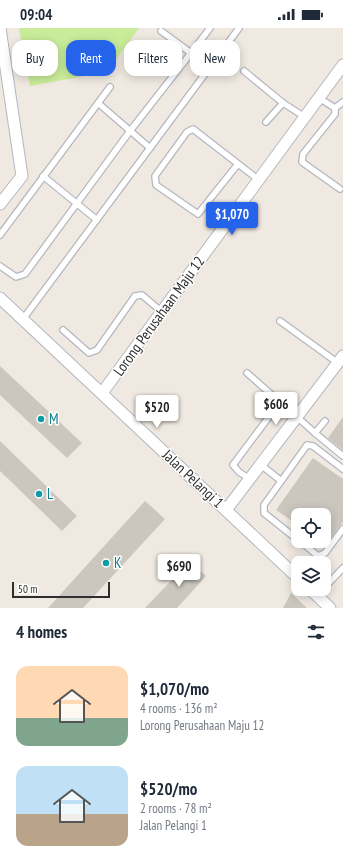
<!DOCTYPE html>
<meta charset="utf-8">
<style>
:root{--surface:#fff;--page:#f6f6f7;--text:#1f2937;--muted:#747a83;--accent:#2563eb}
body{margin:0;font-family:"PT Sans Narrow",sans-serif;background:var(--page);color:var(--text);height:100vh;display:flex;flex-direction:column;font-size:15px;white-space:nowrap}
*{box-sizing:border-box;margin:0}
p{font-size:13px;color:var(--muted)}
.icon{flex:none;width:22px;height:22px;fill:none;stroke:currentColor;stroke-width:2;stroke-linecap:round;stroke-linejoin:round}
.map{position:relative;height:580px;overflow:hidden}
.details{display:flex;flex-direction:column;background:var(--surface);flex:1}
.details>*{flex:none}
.top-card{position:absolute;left:12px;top:12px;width:319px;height:36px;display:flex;gap:8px}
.fabs{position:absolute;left:291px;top:480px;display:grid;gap:8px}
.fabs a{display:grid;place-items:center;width:40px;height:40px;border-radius:8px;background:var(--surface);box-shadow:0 2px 10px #0003;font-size:20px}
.scale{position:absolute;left:12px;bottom:10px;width:98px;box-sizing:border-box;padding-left:4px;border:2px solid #2e2e2e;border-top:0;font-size:11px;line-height:14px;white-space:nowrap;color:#2e2e2e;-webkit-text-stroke:3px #fff;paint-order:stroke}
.price{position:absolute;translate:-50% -34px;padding:0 9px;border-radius:4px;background:#fff;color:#222;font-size:13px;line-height:26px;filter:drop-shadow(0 1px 2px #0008)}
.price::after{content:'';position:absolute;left:50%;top:24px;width:12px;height:9px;margin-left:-6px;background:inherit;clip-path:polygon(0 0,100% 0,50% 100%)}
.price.selected{background:var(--accent);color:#fff}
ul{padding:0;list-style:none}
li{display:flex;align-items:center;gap:12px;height:100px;padding:0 16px}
li span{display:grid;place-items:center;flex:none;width:112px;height:80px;border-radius:12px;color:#555}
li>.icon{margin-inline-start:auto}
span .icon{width:48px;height:48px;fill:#fffc;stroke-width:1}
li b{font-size:17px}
h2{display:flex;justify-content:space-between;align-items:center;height:48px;padding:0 16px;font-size:17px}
.tag{padding:0 14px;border-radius:12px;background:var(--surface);box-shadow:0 2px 10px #0003;font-size:14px;line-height:36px}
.tag.selected{background:var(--accent);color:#fff}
.status{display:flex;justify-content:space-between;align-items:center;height:28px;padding:0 20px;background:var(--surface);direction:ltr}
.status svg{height:11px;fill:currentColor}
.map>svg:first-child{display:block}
</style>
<div class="status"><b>09:04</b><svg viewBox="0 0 49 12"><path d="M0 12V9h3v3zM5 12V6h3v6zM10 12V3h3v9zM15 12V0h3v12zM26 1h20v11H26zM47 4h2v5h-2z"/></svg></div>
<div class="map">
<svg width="343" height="580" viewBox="0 0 343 580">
<rect width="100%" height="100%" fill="#efe9e1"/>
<polygon fill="#c9ec9a" points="19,0 139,0 107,44 30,58"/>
<g fill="#cbc7bf">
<polygon points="0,338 82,415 67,430 0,367"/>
<polygon points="343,389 343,422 328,410"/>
<polygon points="0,413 77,488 62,503 0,443"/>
<polygon points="313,430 343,451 343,494 324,519 324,487 298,487 298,497 276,482"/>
<polygon points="145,473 165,491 83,580 48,580"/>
<polygon points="190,533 206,548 177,580 145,580"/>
<polygon points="291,565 307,580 283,580"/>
</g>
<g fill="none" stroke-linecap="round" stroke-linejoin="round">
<defs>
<g id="service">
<polyline points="210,40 191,25 210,0"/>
<polyline points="244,43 283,75"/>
<polyline points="319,70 335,80 335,86 303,126 302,134 340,161"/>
<polyline points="98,75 150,120"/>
<polyline points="335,80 343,74"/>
<polyline points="266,94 283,75 305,89"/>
<path d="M238 136 198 186 156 157 155 148 187 104 193 101C215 118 237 135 259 152"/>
<polyline points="43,148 97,192"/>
<polyline points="0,207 110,59"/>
<polyline points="0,238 16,249 25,246 130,103 191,25 161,3"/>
<polyline points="23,291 239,0"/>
<polyline points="280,293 338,335"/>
<polyline points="63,302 89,325 97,322 135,268 142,267 162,284"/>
<polyline points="247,345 272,367 277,378 233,437 239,444 250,451"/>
<polyline points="297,389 315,405 325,393"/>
<polyline points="315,405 343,428"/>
<polyline points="261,437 280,452"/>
<polyline points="298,512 264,485 264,477 307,417 313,418 343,441"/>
<polyline points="300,513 318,528 325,525 343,501"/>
<polyline points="324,560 343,540"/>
</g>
<g id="minor">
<polyline points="0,176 22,148 0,0"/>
<polyline points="0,270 298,550"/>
<polyline points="102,365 343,37"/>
<polyline points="226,482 343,328"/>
<polyline points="310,561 330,580"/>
</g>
</defs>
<use href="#service" stroke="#b4b7c1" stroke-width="8"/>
<use href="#minor" stroke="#b4b7c1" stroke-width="13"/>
<use href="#service" stroke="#fff" stroke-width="5.5"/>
<use href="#minor" stroke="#fff" stroke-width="11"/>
</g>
<g fill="#0f9aa8" stroke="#fff" stroke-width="1.5">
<circle cx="41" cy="391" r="4"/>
<circle cx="39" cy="466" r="4"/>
<circle cx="106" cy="535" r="4"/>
</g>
<g text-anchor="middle" stroke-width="3" stroke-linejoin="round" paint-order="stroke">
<g font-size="15" fill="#2e2e2e" stroke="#fff">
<text transform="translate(159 288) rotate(-54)" y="5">Lorong Perusahaan Maju 12</text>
<text transform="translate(193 451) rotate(43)" y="5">Jalan Pelangi 1</text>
</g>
<g font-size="15" fill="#0d838f" stroke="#fff" text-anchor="start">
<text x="49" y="396">M</text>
<text x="47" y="471">L</text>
<text x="114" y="540">K</text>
</g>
</g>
</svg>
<div class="fabs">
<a><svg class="icon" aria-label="locate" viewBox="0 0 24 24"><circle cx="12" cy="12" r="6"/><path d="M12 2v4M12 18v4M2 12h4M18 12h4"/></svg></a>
<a><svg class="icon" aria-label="layers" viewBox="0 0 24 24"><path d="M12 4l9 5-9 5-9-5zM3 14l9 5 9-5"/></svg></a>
</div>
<div class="scale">50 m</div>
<b class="price selected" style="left:232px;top:208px">$1,070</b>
<b class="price" style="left:276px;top:398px">$606</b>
<b class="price" style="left:157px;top:401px">$520</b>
<b class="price" style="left:179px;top:560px">$690</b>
<div class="top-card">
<a class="tag">Buy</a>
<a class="tag selected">Rent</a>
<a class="tag">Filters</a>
<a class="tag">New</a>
</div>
</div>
<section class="details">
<h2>4 homes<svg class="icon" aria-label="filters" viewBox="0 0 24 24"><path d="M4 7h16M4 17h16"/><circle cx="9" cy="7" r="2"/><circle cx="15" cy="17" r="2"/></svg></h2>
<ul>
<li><span style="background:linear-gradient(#ffd9b3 65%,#7fa58c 0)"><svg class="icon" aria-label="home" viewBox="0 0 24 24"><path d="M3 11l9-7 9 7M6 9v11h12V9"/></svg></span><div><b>$1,070/mo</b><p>4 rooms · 136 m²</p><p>Lorong Perusahaan Maju 12</p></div></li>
<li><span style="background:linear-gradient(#bfe0f5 60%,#b9a48a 0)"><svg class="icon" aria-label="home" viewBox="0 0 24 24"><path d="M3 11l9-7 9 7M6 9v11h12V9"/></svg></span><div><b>$520/mo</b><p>2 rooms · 78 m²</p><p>Jalan Pelangi 1</p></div></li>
</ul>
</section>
